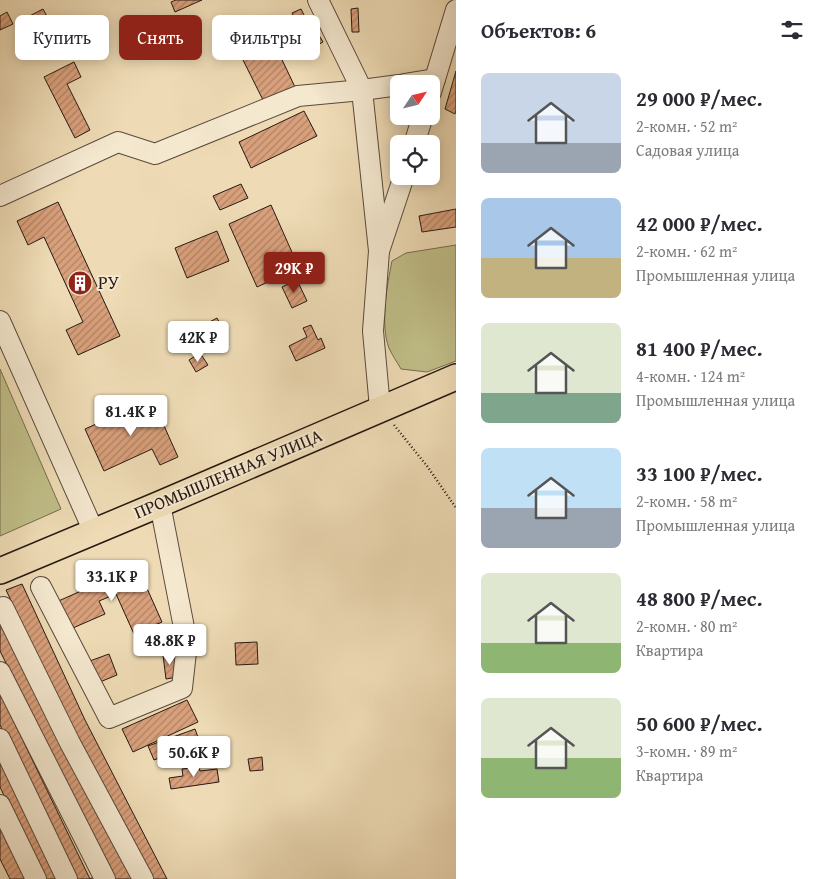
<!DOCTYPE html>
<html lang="ru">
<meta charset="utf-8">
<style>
:root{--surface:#fff;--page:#f7f7f7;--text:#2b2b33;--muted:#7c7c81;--accent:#8f2418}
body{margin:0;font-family:"Gentium Book Plus",serif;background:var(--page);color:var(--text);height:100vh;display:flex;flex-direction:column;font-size:19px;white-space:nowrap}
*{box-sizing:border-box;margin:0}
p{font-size:16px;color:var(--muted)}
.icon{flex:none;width:28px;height:28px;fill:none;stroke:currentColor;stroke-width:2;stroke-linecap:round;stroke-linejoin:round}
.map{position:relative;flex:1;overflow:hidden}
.details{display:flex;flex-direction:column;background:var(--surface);width:375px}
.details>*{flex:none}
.guide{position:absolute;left:15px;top:15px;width:365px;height:45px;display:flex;gap:10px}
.needle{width:32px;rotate:55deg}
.controls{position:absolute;left:390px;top:75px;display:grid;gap:10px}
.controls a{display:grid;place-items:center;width:50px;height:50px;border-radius:8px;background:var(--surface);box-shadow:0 2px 12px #0003;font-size:25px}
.price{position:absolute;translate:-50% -42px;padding:0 11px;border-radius:5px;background:#fff;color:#222;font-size:16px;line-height:32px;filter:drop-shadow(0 1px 2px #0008)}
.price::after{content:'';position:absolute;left:50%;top:30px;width:15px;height:11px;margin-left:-8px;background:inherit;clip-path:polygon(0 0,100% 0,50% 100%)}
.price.active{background:var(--accent);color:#fff}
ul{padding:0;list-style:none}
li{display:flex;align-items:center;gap:15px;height:125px;padding:0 25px}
li span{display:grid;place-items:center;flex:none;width:140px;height:100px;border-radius:8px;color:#555}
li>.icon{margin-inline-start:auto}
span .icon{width:60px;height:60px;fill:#fffc;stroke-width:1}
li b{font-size:21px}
h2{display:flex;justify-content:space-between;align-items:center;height:60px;padding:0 25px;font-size:21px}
.chip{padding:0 18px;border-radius:8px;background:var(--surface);box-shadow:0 2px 12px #0003;font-size:18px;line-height:45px}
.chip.active{background:var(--accent);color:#fff}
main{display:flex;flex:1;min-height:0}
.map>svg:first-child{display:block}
</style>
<main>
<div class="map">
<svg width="456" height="879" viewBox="0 0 456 879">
<defs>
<pattern id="building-hatch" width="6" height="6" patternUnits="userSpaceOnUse" patternTransform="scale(1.25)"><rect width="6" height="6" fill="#d9a07c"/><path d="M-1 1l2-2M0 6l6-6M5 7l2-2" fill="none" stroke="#b08264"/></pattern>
</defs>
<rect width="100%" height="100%" fill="#eedbb5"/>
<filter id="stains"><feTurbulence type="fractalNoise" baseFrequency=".004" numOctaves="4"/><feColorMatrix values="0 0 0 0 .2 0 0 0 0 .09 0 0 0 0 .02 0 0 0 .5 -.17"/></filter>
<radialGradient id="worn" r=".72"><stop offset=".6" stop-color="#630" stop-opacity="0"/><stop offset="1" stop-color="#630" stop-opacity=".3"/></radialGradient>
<g fill="#c0be88" stroke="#746c4d">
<path d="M456 245V361L427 372 401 369C397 362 392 355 389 348 380 325 387 285 392 261L406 253Z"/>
<polygon points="0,369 61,509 0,536"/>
</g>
<g fill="url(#building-hatch)" stroke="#271912">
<polygon points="176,0 202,0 175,12 171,2"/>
<polygon points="358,8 359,32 352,32 351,9"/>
<polygon points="43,9 57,35 30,50 16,23"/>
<polygon points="301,9 305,17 296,22 292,13"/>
<polygon points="7,12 13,24 0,30 0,16"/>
<polygon points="317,32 323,42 308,50 303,40"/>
<polygon points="275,45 295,87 264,102 243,60"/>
<polygon points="74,62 81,77 67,84 90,130 75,138 44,77"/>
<polygon points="456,71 456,110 455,114 445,109"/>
<polygon points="304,111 317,136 251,168 239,142"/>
<polygon points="241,184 248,198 220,210 213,196"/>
<polygon points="58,202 120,336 78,355 66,330 83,322 44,237 28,245 17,221"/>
<polygon points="271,205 299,268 257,287 229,224"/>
<polygon points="456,209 456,227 422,232 419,216"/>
<polygon points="217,231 229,261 187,278 175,248"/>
<polygon points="297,280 307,301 292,308 282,287"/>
<polygon points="217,318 224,331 198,345 191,332"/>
<polygon points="311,325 318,340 321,338 325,348 296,361 289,346 307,337 303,328"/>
<polygon points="200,353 208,365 196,372 189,360"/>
<polygon points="152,399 178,457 160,465 152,449 104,471 85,429"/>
<polygon points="137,566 162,622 134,634 116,594 99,601 105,614 66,631 54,603"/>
<polygon points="22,584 85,720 167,879 152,879 72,728 6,590"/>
<polygon points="0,619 132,879 115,879 101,854 0,651"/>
<polygon points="257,642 258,664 236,665 235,643"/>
<polygon points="109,654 117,675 95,684 87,662"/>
<polygon points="175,654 178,677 166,679 163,655"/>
<polygon points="0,693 90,879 97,875 99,879 73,879 0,725"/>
<polygon points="187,700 198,722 133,752 122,729"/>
<polygon points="195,729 200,743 154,760 148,746"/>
<polygon points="262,757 263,770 250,771 248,759"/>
<polygon points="0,759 57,879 44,879 0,787"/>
<polygon points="199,767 200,771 217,769 219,782 171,789 169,778 183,776 182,769"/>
<polygon points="0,822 28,879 10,879 0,859"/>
</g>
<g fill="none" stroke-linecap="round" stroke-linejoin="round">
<defs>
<g id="minor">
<polyline points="318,0 362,90 379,251"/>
<polyline points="404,84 435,79"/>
<polyline points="431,92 456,10"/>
<polyline points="414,144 423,116"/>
<polyline points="0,196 118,142 155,154 298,96 362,90 399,85"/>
<polyline points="0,321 94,532"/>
<polyline points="380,408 373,331 379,251 404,176"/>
<polyline points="41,587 109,718 182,688 187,643 160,504"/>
<polyline points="0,608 3,607 70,743 143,879"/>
<polyline points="0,672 105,879"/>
<polyline points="0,739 67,879"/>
<polyline points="0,805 36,879"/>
</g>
<polyline id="major" points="0,571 160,504 456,377"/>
</defs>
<use href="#minor" stroke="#594a3b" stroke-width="22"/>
<use href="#major" stroke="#271912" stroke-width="28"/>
<polyline stroke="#271912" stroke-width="2.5" stroke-dasharray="1 2.5" stroke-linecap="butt" points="394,425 427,466 456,508"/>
<use href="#minor" stroke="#f4e8cf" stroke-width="20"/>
<use href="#major" stroke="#eedbb5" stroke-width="25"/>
</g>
<defs>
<symbol id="building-disc" viewBox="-11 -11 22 22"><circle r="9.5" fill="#8f2418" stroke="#f4e8cf"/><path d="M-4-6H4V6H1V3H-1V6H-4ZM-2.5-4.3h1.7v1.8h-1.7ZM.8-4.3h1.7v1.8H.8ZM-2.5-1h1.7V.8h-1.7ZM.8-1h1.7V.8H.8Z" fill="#fff"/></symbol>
</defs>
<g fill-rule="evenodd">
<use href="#building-disc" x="66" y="269" width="28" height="28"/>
</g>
<g text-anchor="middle" stroke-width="4" stroke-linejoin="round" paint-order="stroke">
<g font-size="18" fill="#271912" stroke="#f4e8cf" text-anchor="start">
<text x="98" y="289">РУ</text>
</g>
<g font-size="18" fill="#271912" stroke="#f4e8cf">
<text transform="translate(228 474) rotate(-23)" y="6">ПРОМЫШЛЕННАЯ УЛИЦА</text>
</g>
</g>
<rect width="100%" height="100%" filter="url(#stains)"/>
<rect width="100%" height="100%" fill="url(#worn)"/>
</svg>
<div class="controls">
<a><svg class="needle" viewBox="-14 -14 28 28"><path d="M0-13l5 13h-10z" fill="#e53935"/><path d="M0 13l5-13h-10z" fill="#7c7c81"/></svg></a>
<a><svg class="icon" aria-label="locate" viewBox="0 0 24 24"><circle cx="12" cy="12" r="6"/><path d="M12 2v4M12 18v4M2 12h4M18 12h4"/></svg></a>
</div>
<b class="price active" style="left:294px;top:294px">29K ₽</b>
<b class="price" style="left:198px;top:363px">42K ₽</b>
<b class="price" style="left:131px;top:437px">81.4K ₽</b>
<b class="price" style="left:112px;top:602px">33.1K ₽</b>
<b class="price" style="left:170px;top:666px">48.8K ₽</b>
<b class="price" style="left:194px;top:778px">50.6K ₽</b>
<div class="guide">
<a class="chip">Купить</a>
<a class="chip active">Снять</a>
<a class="chip">Фильтры</a>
</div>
</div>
<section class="details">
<h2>Объектов: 6<svg class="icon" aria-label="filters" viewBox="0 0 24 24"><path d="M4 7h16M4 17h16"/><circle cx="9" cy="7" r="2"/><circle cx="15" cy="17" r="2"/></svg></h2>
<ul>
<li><span style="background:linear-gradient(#c9d6e8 70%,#9aa5b1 0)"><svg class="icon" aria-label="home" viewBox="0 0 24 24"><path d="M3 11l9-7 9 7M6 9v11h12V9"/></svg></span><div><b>29 000 ₽/мес.</b><p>2-комн. · 52 m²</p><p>Садовая улица</p></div></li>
<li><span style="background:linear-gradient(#a9c7e8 60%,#c2b280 0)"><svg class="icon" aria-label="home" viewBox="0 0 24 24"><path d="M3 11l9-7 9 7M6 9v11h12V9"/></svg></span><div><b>42 000 ₽/мес.</b><p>2-комн. · 62 m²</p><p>Промышленная улица</p></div></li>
<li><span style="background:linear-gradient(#dfe7d0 70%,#7fa58c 0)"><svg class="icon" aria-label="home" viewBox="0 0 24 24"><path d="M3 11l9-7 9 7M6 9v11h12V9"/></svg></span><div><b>81 400 ₽/мес.</b><p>4-комн. · 124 m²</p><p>Промышленная улица</p></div></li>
<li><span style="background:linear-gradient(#bfe0f5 60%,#9aa5b1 0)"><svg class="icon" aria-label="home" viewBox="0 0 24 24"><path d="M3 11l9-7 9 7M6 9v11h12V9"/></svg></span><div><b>33 100 ₽/мес.</b><p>2-комн. · 58 m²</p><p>Промышленная улица</p></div></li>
<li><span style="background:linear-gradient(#dfe7d0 70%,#8fb573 0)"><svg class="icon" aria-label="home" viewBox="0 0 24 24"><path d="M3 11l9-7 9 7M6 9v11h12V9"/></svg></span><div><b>48 800 ₽/мес.</b><p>2-комн. · 80 m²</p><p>Квартира</p></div></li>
<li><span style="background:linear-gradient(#dfe7d0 60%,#8fb573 0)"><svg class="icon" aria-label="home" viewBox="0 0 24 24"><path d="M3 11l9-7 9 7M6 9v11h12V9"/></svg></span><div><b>50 600 ₽/мес.</b><p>3-комн. · 89 m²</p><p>Квартира</p></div></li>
</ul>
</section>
</main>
